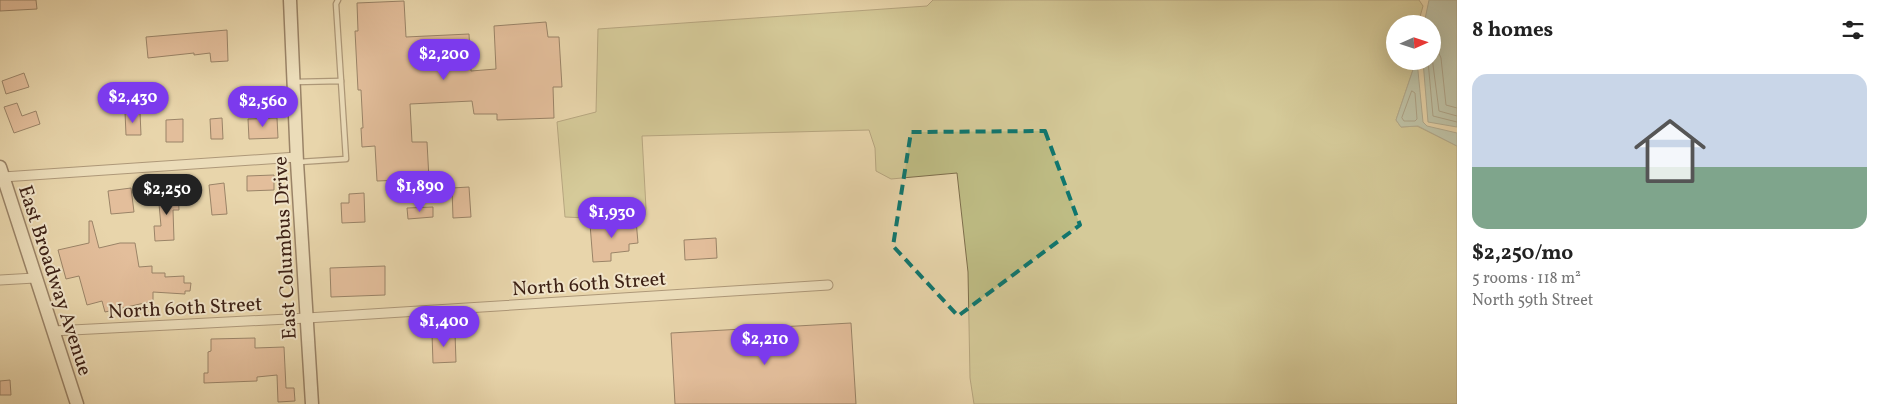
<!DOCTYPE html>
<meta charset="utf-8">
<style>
:root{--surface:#fff;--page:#f2f2f2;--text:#222;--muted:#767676;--line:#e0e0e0;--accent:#7c3aed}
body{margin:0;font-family:Vollkorn,serif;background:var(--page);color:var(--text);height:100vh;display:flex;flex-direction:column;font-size:19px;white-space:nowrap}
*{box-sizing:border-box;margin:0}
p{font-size:16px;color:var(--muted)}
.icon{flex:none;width:28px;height:28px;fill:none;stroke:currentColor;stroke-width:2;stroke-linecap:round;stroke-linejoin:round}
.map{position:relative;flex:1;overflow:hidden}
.sheet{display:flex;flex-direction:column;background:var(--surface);width:425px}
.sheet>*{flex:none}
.needle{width:32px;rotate:87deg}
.fabs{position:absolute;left:1386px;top:15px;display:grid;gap:10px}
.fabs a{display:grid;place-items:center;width:55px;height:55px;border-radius:50%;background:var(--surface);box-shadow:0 5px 20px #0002;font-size:25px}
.price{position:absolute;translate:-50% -42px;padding:0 11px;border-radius:18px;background:var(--accent);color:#fff;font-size:16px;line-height:32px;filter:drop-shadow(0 1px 2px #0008)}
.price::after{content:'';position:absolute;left:50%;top:30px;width:15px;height:11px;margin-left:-8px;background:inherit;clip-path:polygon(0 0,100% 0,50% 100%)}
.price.active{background:#222;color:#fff}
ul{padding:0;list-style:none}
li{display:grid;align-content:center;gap:10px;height:265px;padding:0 15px}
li+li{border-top:1px solid var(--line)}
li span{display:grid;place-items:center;height:155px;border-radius:15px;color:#555}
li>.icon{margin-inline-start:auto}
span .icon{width:90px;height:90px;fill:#fffc;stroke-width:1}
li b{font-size:21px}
h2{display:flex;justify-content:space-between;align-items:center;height:60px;padding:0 15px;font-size:21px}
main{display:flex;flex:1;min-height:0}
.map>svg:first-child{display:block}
</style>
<main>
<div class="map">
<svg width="1457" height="404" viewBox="0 0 1457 404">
<rect width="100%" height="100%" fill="#e8d6ac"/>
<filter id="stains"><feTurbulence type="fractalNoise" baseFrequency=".004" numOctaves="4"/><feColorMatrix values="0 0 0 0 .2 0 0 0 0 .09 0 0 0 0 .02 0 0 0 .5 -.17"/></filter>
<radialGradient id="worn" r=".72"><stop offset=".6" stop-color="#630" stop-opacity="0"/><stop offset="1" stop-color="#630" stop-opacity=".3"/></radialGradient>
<polygon fill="#bebc84" stroke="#7e6e4c" points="933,0 1419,0 1423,6 1418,24 1395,24 1395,61 1416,61 1396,120 1401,127 1417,126 1457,146 1457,404 974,404 970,378 968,272 957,173 891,179 876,171 875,148 869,130 642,136 646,208 645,215 609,219 565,217 557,122 596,112 598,29 927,6"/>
<g fill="#98b8af" stroke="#747c71">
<polygon points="1429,0 1457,0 1457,127 1428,122 1423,61 1432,61 1432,24 1424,24"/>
<polygon points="1416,61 1417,61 1423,122 1427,126 1457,133 1457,146 1418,126 1401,127 1396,120"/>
</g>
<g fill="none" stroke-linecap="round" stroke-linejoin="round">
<g stroke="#6a6c62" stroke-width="1">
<polyline points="1432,46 1438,51 1441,58 1446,105 1457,108"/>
<polyline points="1432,57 1439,111 1457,116"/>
<polyline points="1428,61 1433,116 1457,122"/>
<polygon points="1412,91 1415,93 1417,119 1415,121 1404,121 1402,118"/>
</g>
</g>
<g fill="#dea287" stroke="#3d2115">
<polygon points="0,0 36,0 37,9 0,11"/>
<polygon points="404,1 406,37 469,34 471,71 496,69 494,26 546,22 548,37 559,37 562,87 553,87 554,118 497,120 497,114 474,114 472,101 410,104 412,142 427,142 429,179 377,181 375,146 362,147 361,128 363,128 361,90 358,90 355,31 358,31 357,3"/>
<polygon points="227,30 228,61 211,62 210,53 194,55 194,53 148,58 146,37"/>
<polygon points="24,73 29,87 6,94 2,81"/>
<polygon points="17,103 22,116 36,111 40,124 14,133 4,107"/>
<polygon points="125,112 140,112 141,135 126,135"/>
<polygon points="222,118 223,139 211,139 210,119"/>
<polygon points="277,118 278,138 249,139 248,119"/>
<polygon points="183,119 183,142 166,142 166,120"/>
<polygon points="274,175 274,190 247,191 247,176"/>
<polygon points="224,183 227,214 212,215 209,185"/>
<polygon points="469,187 471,217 453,218 452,188"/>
<polygon points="131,188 134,212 111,214 108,191"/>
<polygon points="178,192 179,210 173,210 174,240 155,241 154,226 161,226 158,193"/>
<polygon points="364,193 365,222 342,223 341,203 349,203 349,194"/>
<polygon points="433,207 433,217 408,219 407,208"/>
<polygon points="636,220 638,243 629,244 629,251 611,253 611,261 593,262 590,224"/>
<polygon points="89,221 92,221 99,248 120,243 135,243 139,267 152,266 152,273 165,273 165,277 184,276 184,283 191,283 190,291 185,291 185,294 153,292 153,301 105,312 102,301 87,305 79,276 66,279 58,250 89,243"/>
<polygon points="716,238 717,258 685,260 684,240"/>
<polygon points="385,266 385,295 331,297 330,268"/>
<polygon points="851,323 856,404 675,404 671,333"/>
<polygon points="455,333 456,362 433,363 432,334"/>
<polygon points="255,338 255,348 284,347 286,388 294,388 295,401 278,402 277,375 257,377 257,381 204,383 204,373 208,373 208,352 211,351 211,339"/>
<polygon points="10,380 11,395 0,395 0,381"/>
</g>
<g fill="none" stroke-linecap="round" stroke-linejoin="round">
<defs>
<g id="lane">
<polyline points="338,0 336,4 341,81"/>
<polyline points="295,82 341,81 346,159 299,162"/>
</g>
<g id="street">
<polyline points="3,177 297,157"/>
<polyline points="0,280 35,278"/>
<polyline points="53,331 307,318 828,285"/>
</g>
<g id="secondary">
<polyline points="290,0 297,162 312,404"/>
<polyline points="0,167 77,404"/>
</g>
</defs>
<use href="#lane" stroke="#684e3b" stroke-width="7"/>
<use href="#street" stroke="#684e3b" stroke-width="11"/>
<use href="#secondary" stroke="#3d2115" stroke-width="15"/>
<use href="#lane" stroke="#f0e4c9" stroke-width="4.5"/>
<use href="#street" stroke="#f0e4c9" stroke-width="9"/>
<use href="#secondary" stroke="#f0e4c9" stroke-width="12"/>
</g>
<path d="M0 0H1457V404H0ZM1045 131 1080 225 958 316 893 246 911 132Z" fill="#e8d6ac" fill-opacity=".55" fill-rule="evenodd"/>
<path fill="none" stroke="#0f766e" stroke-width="4" stroke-dasharray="10 6" stroke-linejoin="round" d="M1045 131 1080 225 958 316 893 246 911 132Z"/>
<g text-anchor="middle" stroke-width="4" stroke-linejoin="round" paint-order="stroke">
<g font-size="20" fill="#3d2115" stroke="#f0e4c9">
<text transform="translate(284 248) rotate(-93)" y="7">East Columbus Drive</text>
<text transform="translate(56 280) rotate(72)" y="7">East Broadway Avenue</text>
<text transform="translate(589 283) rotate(-4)" y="7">North 60th Street</text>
<text transform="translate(185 307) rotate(-3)" y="7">North 60th Street</text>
</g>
</g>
<rect width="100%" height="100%" filter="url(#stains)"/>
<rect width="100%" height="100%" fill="url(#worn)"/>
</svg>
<div class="fabs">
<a><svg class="needle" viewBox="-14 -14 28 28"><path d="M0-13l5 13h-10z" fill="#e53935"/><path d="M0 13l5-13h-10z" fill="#767676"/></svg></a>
</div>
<b class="price" style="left:444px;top:81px">$2,200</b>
<b class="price" style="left:133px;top:124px">$2,430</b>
<b class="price" style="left:263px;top:128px">$2,560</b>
<b class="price" style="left:420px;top:213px">$1,890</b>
<b class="price active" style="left:167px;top:216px">$2,250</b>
<b class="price" style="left:612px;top:239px">$1,930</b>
<b class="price" style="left:444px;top:348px">$1,400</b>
<b class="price" style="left:765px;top:366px">$2,210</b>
</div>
<section class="sheet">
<h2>8 homes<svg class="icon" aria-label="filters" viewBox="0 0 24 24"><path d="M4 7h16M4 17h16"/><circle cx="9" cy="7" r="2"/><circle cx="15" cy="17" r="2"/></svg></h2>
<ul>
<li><span style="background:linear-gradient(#c9d6e8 60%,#7fa58c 0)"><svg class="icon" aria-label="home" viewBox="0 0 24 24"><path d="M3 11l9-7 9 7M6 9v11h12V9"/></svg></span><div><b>$2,250/mo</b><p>5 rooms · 118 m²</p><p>North 59th Street</p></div></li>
</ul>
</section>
</main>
